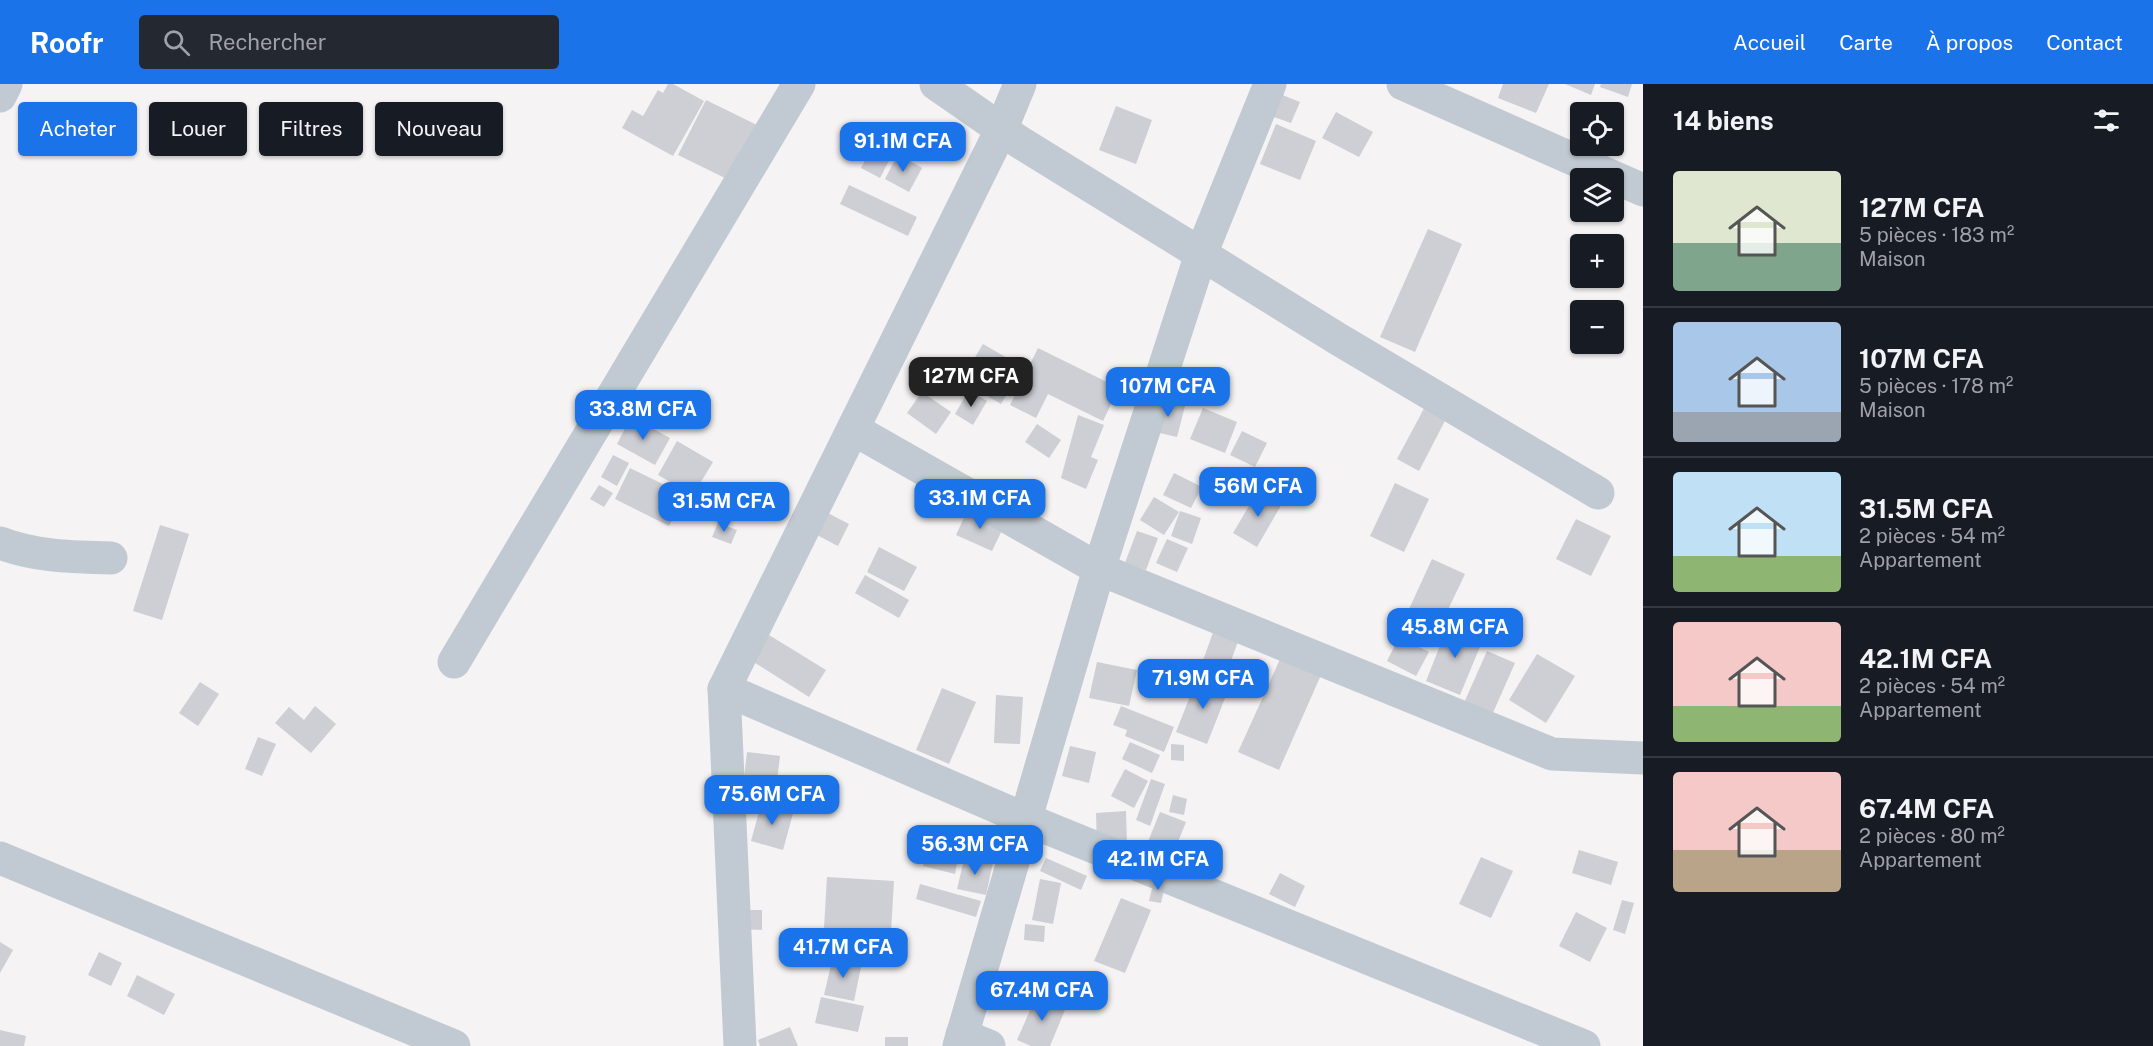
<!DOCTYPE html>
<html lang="fr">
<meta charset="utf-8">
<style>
:root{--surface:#171b24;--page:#242831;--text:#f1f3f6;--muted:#9ea1a6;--line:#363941;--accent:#1a73e8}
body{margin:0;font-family:"Public Sans",sans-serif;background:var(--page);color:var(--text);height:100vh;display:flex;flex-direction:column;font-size:22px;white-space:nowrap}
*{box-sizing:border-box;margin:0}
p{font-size:20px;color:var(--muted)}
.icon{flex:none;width:33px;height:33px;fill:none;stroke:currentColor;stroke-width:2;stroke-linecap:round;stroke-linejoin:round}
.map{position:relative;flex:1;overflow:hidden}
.panel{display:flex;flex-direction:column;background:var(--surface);width:510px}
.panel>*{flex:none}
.guide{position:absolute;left:18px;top:18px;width:570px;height:54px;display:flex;gap:12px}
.tools{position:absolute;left:1570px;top:18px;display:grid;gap:12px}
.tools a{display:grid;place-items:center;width:54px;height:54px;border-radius:6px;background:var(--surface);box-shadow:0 2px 4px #0004;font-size:30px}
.price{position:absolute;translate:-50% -51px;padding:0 14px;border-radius:12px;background:var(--accent);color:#fff;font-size:20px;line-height:39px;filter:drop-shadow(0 2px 3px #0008)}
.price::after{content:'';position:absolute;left:50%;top:36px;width:18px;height:14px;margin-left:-9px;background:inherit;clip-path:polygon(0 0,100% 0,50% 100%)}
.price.current{background:#222;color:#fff}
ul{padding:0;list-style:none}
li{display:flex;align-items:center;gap:18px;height:150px;padding:0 30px}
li+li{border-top:2px solid var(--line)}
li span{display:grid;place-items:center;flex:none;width:168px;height:120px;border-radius:6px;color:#555}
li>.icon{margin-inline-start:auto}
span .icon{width:72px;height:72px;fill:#fffc;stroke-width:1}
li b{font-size:26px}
h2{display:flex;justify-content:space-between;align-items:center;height:72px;padding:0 30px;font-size:26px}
.tag{padding:0 21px;border-radius:6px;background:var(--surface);box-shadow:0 2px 4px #0004;font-size:21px;line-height:54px}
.tag.current{background:var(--accent);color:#fff}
header{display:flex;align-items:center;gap:36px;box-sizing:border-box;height:84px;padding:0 30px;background:var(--accent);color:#fff}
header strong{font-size:28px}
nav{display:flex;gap:33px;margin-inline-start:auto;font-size:21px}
.search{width:420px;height:54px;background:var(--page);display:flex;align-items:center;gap:15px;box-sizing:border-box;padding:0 21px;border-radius:6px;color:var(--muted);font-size:22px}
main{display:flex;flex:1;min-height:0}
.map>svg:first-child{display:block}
</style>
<header>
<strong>Roofr</strong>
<div class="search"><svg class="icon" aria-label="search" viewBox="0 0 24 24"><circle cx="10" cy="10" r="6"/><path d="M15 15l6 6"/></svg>Rechercher</div>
<nav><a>Accueil</a><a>Carte</a><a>À propos</a><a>Contact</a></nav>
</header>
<main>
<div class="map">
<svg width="1643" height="962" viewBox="0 0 1643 962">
<rect width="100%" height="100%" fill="#f5f3f3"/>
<g fill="#cdcfd5">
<polygon points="668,0 673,0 704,17 673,72 622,44 632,26 643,32 658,6 663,9"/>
<polygon points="1503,0 1549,0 1536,29 1498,14"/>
<polygon points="1565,0 1595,0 1591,11"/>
<polygon points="1601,0 1632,0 1628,13 1600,3"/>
<polygon points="1280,10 1300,18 1291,39 1271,32"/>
<polygon points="706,16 759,42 731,97 678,71"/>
<polygon points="1116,22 1152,36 1136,80 1099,66"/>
<polygon points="1336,28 1373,48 1359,73 1322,54"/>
<polygon points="1276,40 1316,57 1300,96 1260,80"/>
<polygon points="872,63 891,73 880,94 861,84"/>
<polygon points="898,70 922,84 909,108 885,95"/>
<polygon points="849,101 917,133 908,152 840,120"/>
<polygon points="1428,145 1462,160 1415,268 1380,253"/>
<polygon points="983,260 1023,283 1001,320 961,297"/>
<polygon points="1038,264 1119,304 1103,337 1048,310 1036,334 1010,321"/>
<polygon points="969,306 987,317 973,341 955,330"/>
<polygon points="922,308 951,328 936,350 907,329"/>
<polygon points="1158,316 1185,322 1177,353 1151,347"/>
<polygon points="1428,317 1449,329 1419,387 1397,375"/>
<polygon points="1203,324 1237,338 1225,369 1190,355"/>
<polygon points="1078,331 1104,341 1091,373 1098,376 1086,405 1061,394"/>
<polygon points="631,333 670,354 655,381 617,360"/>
<polygon points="1037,340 1061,356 1049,374 1025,358"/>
<polygon points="1242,347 1267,359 1255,383 1230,371"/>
<polygon points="677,357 713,378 693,411 658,391"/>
<polygon points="613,371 629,379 617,402 601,393"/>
<polygon points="630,384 685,411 669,442 615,415"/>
<polygon points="1174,389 1202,403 1191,424 1163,411"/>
<polygon points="1395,399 1429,415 1404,468 1370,452"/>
<polygon points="599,401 613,409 604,423 590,415"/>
<polygon points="1259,405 1283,418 1257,463 1233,449"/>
<polygon points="1154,413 1179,428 1164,451 1140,436"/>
<polygon points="968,425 1004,442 992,467 956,451"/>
<polygon points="824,427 849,440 838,462 813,449"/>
<polygon points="1180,427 1201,434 1192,460 1171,452"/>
<polygon points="1576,435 1611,452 1591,492 1556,475"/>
<polygon points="718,439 737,446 731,460 712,453"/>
<polygon points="160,441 189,450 162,536 133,527"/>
<polygon points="1137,447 1158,454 1146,486 1125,479"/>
<polygon points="1167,455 1188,464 1177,488 1156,479"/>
<polygon points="879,463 917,483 904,507 867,488"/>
<polygon points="1432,475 1465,490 1436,551 1404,536"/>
<polygon points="865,491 909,516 899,534 855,509"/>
<polygon points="1449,539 1484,553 1460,611 1426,597"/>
<polygon points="1215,543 1240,552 1227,588 1202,579"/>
<polygon points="769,551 826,586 809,613 752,577"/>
<polygon points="1399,553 1429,568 1416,592 1387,577"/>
<polygon points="1487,567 1515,579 1492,631 1464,619"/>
<polygon points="1537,570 1575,592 1546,639 1509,616"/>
<polygon points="1281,573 1321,591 1279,686 1238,668"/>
<polygon points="1097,578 1137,586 1129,622 1089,614"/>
<polygon points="1212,589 1224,593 1219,606 1227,609 1207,660 1176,648 1196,597 1207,601"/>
<polygon points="200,598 219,610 198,642 179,629"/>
<polygon points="942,604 976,618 949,680 916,666"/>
<polygon points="996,611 1023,613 1020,660 994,659"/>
<polygon points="315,622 336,640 311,669 275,639 289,623 304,636"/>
<polygon points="1121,622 1174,643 1164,668 1125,652 1127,646 1113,641"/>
<polygon points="258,653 276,660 262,692 245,685"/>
<polygon points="1130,658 1160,671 1152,689 1122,675"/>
<polygon points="1171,660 1184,661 1184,677 1171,676"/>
<polygon points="1070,662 1096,668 1089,699 1062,692"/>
<polygon points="747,668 780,672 775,713 742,710"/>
<polygon points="1125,685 1148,697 1134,724 1111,712"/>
<polygon points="1151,695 1165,700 1150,742 1136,736"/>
<polygon points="1173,711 1187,715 1184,731 1169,728"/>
<polygon points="762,717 794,726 783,766 751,757"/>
<polygon points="1126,727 1127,760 1097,761 1096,729"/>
<polygon points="1160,728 1186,738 1173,770 1147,760"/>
<polygon points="927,762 959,769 955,790 923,782"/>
<polygon points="1579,766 1618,778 1611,801 1572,789"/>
<polygon points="965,772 993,778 986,811 957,805"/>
<polygon points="1481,773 1513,787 1491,834 1459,820"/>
<polygon points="1046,774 1087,792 1081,806 1040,787"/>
<polygon points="1280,789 1305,802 1295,823 1269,810"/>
<polygon points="827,793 894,797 891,848 824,844"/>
<polygon points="1040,795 1061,799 1053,840 1032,836"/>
<polygon points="1154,796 1166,798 1161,819 1149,817"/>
<polygon points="920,800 981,817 976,833 916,815"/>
<polygon points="1121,814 1151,826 1125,889 1094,877"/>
<polygon points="1622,816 1634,819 1625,850 1613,846"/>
<polygon points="740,826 762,826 762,846 739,845"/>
<polygon points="1576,828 1607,844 1590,878 1559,862"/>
<polygon points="1025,840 1045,842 1044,858 1024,856"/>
<polygon points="0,858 13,866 0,889"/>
<polygon points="99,868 122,879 111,902 88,891"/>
<polygon points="833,872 862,878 854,917 824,911"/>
<polygon points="137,891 175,910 164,931 127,912"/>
<polygon points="1038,908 1067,921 1050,962 1031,962 1017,956"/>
<polygon points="821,913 864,922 858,948 815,939"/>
<polygon points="790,943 798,962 760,962 758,956"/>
<polygon points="0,946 26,952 24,962 0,962"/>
<rect x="885" y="953" width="23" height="9"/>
</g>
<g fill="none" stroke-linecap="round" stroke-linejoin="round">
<g stroke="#c1cad2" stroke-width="33">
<polyline points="936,0 1018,57 1201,170 1338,255 1598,409"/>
<polyline points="1403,0 1643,106"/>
<polyline points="0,12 6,0"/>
<polyline points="853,345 1099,485 1552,670 1643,674"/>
<path d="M0 459C36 473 74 473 111 474"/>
<polyline points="454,578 799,0"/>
<polyline points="724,605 1025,735 1584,962"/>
<polyline points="0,774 454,962"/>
<polyline points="962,951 989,962"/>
<polyline points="740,962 724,605 1001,46 1020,0"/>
<polyline points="959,962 1099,485 1201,170 1270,0"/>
</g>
</g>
</svg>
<div class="tools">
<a><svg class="icon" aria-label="locate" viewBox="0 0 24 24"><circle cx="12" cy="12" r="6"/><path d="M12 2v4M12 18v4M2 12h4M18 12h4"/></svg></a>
<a><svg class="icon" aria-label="layers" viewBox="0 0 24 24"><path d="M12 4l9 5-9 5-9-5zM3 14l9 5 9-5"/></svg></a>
<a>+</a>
<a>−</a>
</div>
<b class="price" style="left:903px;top:89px">91.1M CFA</b>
<b class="price current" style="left:971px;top:324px">127M CFA</b>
<b class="price" style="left:1168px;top:334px">107M CFA</b>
<b class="price" style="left:643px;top:357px">33.8M CFA</b>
<b class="price" style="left:1258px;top:434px">56M CFA</b>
<b class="price" style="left:980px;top:446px">33.1M CFA</b>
<b class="price" style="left:724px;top:449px">31.5M CFA</b>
<b class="price" style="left:1455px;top:575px">45.8M CFA</b>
<b class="price" style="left:1203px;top:626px">71.9M CFA</b>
<b class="price" style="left:772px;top:742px">75.6M CFA</b>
<b class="price" style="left:975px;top:792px">56.3M CFA</b>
<b class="price" style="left:1158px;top:807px">42.1M CFA</b>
<b class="price" style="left:843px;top:895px">41.7M CFA</b>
<b class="price" style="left:1042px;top:938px">67.4M CFA</b>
<div class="guide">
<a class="tag current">Acheter</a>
<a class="tag">Louer</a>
<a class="tag">Filtres</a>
<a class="tag">Nouveau</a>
</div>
</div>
<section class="panel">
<h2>14 biens<svg class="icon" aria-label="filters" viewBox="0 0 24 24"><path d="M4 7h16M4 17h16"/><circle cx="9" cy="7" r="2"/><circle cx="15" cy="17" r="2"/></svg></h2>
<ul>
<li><span style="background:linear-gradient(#dfe7d0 60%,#7fa58c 0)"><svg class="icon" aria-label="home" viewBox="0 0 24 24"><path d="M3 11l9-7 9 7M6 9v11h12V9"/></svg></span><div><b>127M CFA</b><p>5 pièces · 183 m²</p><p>Maison</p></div></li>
<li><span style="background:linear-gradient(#a9c7e8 75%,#9aa5b1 0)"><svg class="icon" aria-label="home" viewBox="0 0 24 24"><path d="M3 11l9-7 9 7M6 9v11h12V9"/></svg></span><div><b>107M CFA</b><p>5 pièces · 178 m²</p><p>Maison</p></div></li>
<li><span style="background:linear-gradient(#bfe0f5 70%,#8fb573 0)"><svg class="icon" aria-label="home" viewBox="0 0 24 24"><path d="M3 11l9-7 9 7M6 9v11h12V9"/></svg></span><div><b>31.5M CFA</b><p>2 pièces · 54 m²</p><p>Appartement</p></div></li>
<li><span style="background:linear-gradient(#f6c9c9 70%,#8fb573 0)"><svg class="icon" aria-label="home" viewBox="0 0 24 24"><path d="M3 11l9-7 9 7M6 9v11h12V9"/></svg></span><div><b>42.1M CFA</b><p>2 pièces · 54 m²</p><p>Appartement</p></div></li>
<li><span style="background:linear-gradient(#f6c9c9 65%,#b9a48a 0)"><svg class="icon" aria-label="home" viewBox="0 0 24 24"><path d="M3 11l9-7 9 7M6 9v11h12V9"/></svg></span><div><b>67.4M CFA</b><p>2 pièces · 80 m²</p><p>Appartement</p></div></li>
</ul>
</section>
</main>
